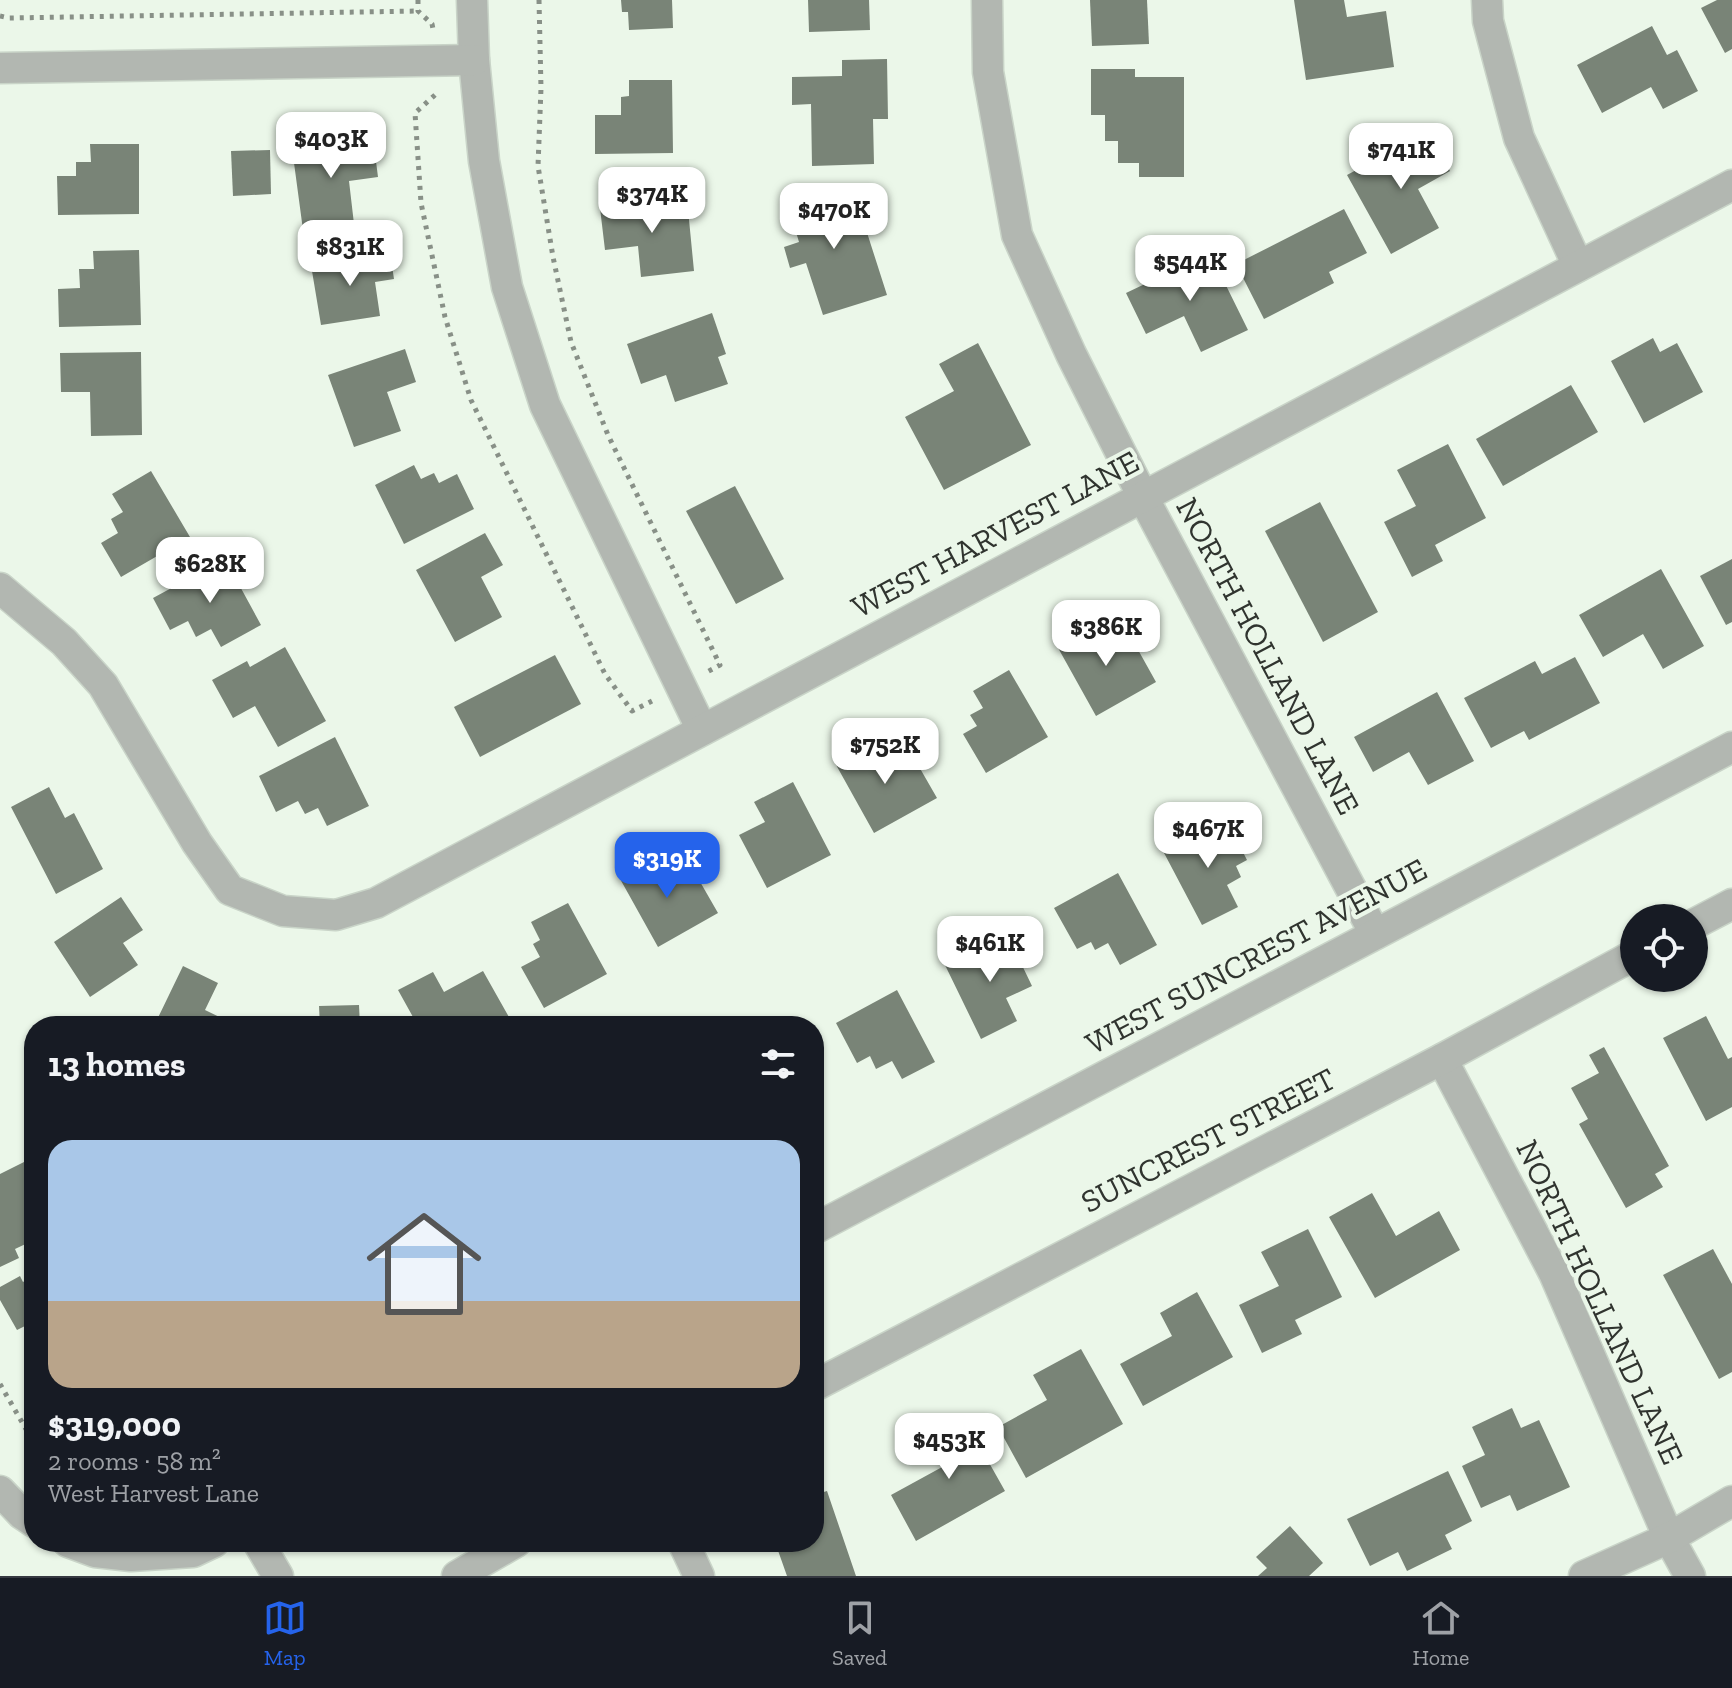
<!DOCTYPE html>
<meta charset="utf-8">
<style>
:root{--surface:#171b24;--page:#20242c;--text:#f1f3f6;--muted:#9ea1a6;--line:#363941;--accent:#2563eb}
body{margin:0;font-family:"Zilla Slab",serif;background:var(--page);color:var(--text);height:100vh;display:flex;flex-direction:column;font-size:30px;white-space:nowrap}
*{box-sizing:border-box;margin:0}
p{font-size:26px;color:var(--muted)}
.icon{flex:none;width:44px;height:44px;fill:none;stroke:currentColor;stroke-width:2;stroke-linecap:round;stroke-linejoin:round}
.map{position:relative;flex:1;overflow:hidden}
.details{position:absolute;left:24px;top:1016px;width:800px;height:536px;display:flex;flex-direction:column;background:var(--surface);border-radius:32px;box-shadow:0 2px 6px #0004}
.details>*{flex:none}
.fabs{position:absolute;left:1620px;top:904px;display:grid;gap:16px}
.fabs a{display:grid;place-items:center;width:88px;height:88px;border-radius:50%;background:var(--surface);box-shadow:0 2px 6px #0004;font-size:40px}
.price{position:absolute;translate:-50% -68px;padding:0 18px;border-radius:16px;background:#fff;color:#222;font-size:26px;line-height:52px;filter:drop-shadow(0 2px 4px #0008)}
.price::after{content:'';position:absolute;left:50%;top:48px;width:24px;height:18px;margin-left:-12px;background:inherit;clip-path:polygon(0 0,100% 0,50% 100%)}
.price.current{background:var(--accent);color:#fff}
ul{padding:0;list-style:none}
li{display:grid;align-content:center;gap:16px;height:424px;padding:0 24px}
li span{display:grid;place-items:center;height:248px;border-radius:24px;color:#555}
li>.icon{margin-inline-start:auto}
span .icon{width:144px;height:144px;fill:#fffc;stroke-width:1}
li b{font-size:34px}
h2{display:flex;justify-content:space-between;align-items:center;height:96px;padding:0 24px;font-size:34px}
.menu{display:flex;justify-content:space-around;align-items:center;height:112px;border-top:2px solid var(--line);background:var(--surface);font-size:22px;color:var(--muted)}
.menu a{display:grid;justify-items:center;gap:4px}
.menu .current{color:var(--accent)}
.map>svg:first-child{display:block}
</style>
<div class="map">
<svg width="1732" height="1576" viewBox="0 0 1732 1576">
<rect width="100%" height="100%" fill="#ebf7e9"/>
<g fill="#798477">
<polygon points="621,0 672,0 673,28 629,30 628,12 622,12"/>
<polygon points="808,0 869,0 870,30 809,32"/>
<polygon points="1090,0 1147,0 1149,44 1092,46"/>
<polygon points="1294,0 1344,0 1347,17 1386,11 1394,67 1306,80"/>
<polygon points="1717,0 1732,0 1732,49 1725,53 1701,8"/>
<polygon points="1652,26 1667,55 1677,50 1698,91 1663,109 1651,87 1602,113 1577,65"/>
<polygon points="887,59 888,119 873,119 874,164 812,166 811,104 792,105 792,77 842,76 842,60"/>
<polygon points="1091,69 1135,69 1135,77 1184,77 1184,177 1139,177 1139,163 1118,163 1118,141 1105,141 1105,115 1091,115"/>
<polygon points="629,80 672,80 673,153 595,154 595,115 621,115 621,97 629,96"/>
<polygon points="1428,131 1450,171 1418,189 1439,228 1391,254 1347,175"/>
<polygon points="373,138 378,177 349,181 354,224 303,230 292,148"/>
<polygon points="90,144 139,144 139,214 58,215 57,176 76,176 76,162 91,162"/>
<polygon points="270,150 271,194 233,196 231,151"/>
<polygon points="843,185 853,219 862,217 887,295 823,315 806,263 790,268 784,247 799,242 787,202"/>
<polygon points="687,199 694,271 641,277 638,246 605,250 600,208"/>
<polygon points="1344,209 1367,253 1329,272 1334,283 1264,319 1236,264"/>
<polygon points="139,250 141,325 59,327 58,289 80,288 79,269 94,269 93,251"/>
<polygon points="390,253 394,279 375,282 380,316 321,325 311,265"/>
<polygon points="1210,253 1248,330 1201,352 1184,316 1146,334 1126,293"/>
<polygon points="712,313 726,354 718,357 728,384 675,402 666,375 641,384 627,344"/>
<polygon points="1653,338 1660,352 1677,343 1703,392 1644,423 1611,361"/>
<polygon points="978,343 1031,445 944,490 905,417 954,391 939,364"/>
<polygon points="405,349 416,382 387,392 401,431 354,447 328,375"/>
<polygon points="141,352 142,435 91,436 90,392 61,392 60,353"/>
<polygon points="1571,385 1598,432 1503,486 1476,439"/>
<polygon points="1448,444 1486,518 1435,545 1443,561 1412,577 1384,522 1416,506 1397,470"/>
<polygon points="414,465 421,479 434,473 439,483 457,474 474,509 404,544 375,485"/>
<polygon points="151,471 190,537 121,577 101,543 118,533 111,519 123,512 112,494"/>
<polygon points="735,486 784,579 736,604 686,511"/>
<polygon points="1320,502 1378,612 1323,642 1265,531"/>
<polygon points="485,533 503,565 481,577 502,617 455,642 416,570"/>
<polygon points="225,559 261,625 221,647 211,629 196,637 188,621 170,630 153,598"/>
<polygon points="1732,559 1732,622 1726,625 1700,576"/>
<polygon points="1661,569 1704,646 1663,669 1643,634 1603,657 1579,615"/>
<polygon points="1094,625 1104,643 1127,630 1156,682 1096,716 1057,646"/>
<polygon points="285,647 326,721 278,747 255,706 233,718 212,680 247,661 250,667"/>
<polygon points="555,655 581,704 480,757 454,707"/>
<polygon points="1575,657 1600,703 1529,740 1524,731 1491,748 1464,698 1535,661 1542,674"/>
<polygon points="1009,670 1048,737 986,773 963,734 977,726 970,715 983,708 973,691"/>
<polygon points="1437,692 1474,761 1428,785 1409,752 1373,772 1354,737"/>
<polygon points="335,737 369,806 327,826 318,808 305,814 298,801 276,812 259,776"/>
<polygon points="872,742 883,760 893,754 900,766 914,758 937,798 874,833 835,763"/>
<polygon points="793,782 831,855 767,888 739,835 765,822 754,802"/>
<polygon points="49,787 65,818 74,813 103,869 56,894 11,807"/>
<polygon points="1226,819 1247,860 1236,866 1241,877 1227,885 1238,907 1202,925 1163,851"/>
<polygon points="657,856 668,875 679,869 684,879 695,873 718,913 658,947 619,877"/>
<polygon points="1118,873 1157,945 1120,965 1108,943 1095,950 1091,942 1077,949 1054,908"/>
<polygon points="121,897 143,930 123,943 138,965 90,997 54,942"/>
<polygon points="568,903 607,974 544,1008 521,967 540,957 533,944 540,940 531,922"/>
<polygon points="1007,934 1032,986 1006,998 1017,1021 981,1039 945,965"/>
<polygon points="183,966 218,983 205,1010 238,1026 154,1026"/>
<polygon points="483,971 514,1026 418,1026 398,990 433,972 444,992"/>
<polygon points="897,990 935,1062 902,1079 892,1061 876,1069 870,1056 857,1063 836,1023"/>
<polygon points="359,1005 360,1026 320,1026 319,1006"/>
<polygon points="1706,1016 1728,1059 1732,1057 1732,1107 1706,1121 1663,1038"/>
<polygon points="1604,1047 1669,1166 1655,1174 1663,1187 1626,1208 1579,1124 1588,1119 1571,1088 1599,1073 1589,1055"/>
<polygon points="24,1162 34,1180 34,1240 15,1249 19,1258 0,1267 0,1174"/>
<polygon points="1372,1193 1396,1236 1439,1211 1460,1250 1375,1298 1329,1217"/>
<polygon points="1308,1229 1342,1297 1295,1320 1302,1334 1262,1353 1239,1305 1279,1286 1261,1252"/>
<polygon points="1713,1249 1732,1284 1732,1372 1719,1379 1663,1275"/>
<polygon points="34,1275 34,1340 25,1326 17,1330 0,1300 0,1287 20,1276 23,1282"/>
<polygon points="1197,1292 1233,1357 1143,1406 1120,1364 1172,1336 1160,1313"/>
<polygon points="1081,1349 1123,1424 1026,1478 998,1427 1047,1400 1033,1375"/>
<polygon points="1512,1408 1521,1428 1539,1420 1570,1487 1517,1511 1510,1495 1481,1508 1462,1466 1485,1455 1472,1427"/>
<polygon points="961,1413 1005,1491 916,1541 891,1495 944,1466 925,1432"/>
<polygon points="1448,1471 1472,1521 1445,1535 1452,1549 1407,1571 1398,1552 1370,1566 1347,1519"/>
<polygon points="827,1491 856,1576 787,1576 775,1542 814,1542 814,1495"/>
<polygon points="1290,1526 1323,1563 1309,1576 1258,1576 1267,1568 1256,1557"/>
</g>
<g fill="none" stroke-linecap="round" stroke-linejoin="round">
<defs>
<g id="street">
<polyline points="472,0 474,60 484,161 507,287 545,405 702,730"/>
<polyline points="987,0 988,72 1017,235 1071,354 1143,497 1375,934"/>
<polyline points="1487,0 1488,21 1519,138 1578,266"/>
<polyline points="0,68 474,60"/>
<polyline points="0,588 64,642 103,685 197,843 230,890 283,911 336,915 376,903 1732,185"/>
<polyline points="1694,924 1732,904"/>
<polyline points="1442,1059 1554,1273 1669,1538 1690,1576"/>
<polyline points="814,1229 1732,747"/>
<polyline points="814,1386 1442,1059 1634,955"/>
<polyline points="0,1491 22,1514 34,1522"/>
<polyline points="68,1542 95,1552 131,1556 193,1552 214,1542"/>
<polyline points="258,1542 278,1576"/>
<polyline points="683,1542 699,1576"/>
<polyline points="457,1576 516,1542"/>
<polyline points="1584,1576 1669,1538 1732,1501"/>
</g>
</defs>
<use href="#street" stroke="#c9d4c8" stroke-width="33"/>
<g stroke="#889087" stroke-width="5" stroke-dasharray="4 6" stroke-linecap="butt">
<polyline points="418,0 418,11 432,24 433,29"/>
<polyline points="539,0 541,88 538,166 553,257 571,342 608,435 720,665 707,672"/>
<polyline points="0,16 9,18 418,11"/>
<polyline points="435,95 415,113 421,203 445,317 471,400 605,674 632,711 652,701"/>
<polyline points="0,1384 34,1443"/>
</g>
<use href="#street" stroke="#b2b7b1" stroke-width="30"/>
</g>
<g text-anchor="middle" stroke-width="8" stroke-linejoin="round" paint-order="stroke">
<g font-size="32" fill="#30342f" stroke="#ebf7e9">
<text transform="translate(995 534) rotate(-28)" y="11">WEST HARVEST LANE</text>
<text transform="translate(1268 656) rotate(62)" y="11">NORTH HOLLAND LANE</text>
<text transform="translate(1256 956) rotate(-28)" y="11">WEST SUNCREST AVENUE</text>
<text transform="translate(1208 1140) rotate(-27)" y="11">SUNCREST STREET</text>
<text transform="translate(1600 1302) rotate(65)" y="11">NORTH HOLLAND LANE</text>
</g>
</g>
</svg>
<div class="fabs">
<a><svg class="icon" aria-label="locate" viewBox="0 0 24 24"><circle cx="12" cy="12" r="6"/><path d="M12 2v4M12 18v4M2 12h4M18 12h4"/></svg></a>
</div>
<b class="price" style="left:331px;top:180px">$403K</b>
<b class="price" style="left:1401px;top:191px">$741K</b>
<b class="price" style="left:652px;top:235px">$374K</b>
<b class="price" style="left:834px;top:251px">$470K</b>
<b class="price" style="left:350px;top:288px">$831K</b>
<b class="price" style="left:1190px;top:303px">$544K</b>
<b class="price" style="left:210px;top:605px">$628K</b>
<b class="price" style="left:1106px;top:668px">$386K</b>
<b class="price" style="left:885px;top:786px">$752K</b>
<b class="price" style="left:1208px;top:870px">$467K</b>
<b class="price current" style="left:667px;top:900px">$319K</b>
<b class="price" style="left:990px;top:984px">$461K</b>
<b class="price" style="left:949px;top:1481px">$453K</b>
<section class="details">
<h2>13 homes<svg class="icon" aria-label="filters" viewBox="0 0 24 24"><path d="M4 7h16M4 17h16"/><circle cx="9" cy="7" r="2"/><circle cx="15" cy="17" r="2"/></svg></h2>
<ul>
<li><span style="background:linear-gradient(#a9c7e8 65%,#b9a48a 0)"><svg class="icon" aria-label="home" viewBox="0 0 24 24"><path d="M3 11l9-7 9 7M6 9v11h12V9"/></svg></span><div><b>$319,000</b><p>2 rooms · 58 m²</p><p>West Harvest Lane</p></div></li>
</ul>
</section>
</div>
<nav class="menu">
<a class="current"><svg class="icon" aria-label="map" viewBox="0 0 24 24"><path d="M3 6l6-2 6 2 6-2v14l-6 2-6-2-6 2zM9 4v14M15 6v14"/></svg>Map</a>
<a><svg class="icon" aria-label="saved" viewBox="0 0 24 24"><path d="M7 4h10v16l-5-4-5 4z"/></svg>Saved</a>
<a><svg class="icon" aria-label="home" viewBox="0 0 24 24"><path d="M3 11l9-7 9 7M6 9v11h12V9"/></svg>Home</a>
</nav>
